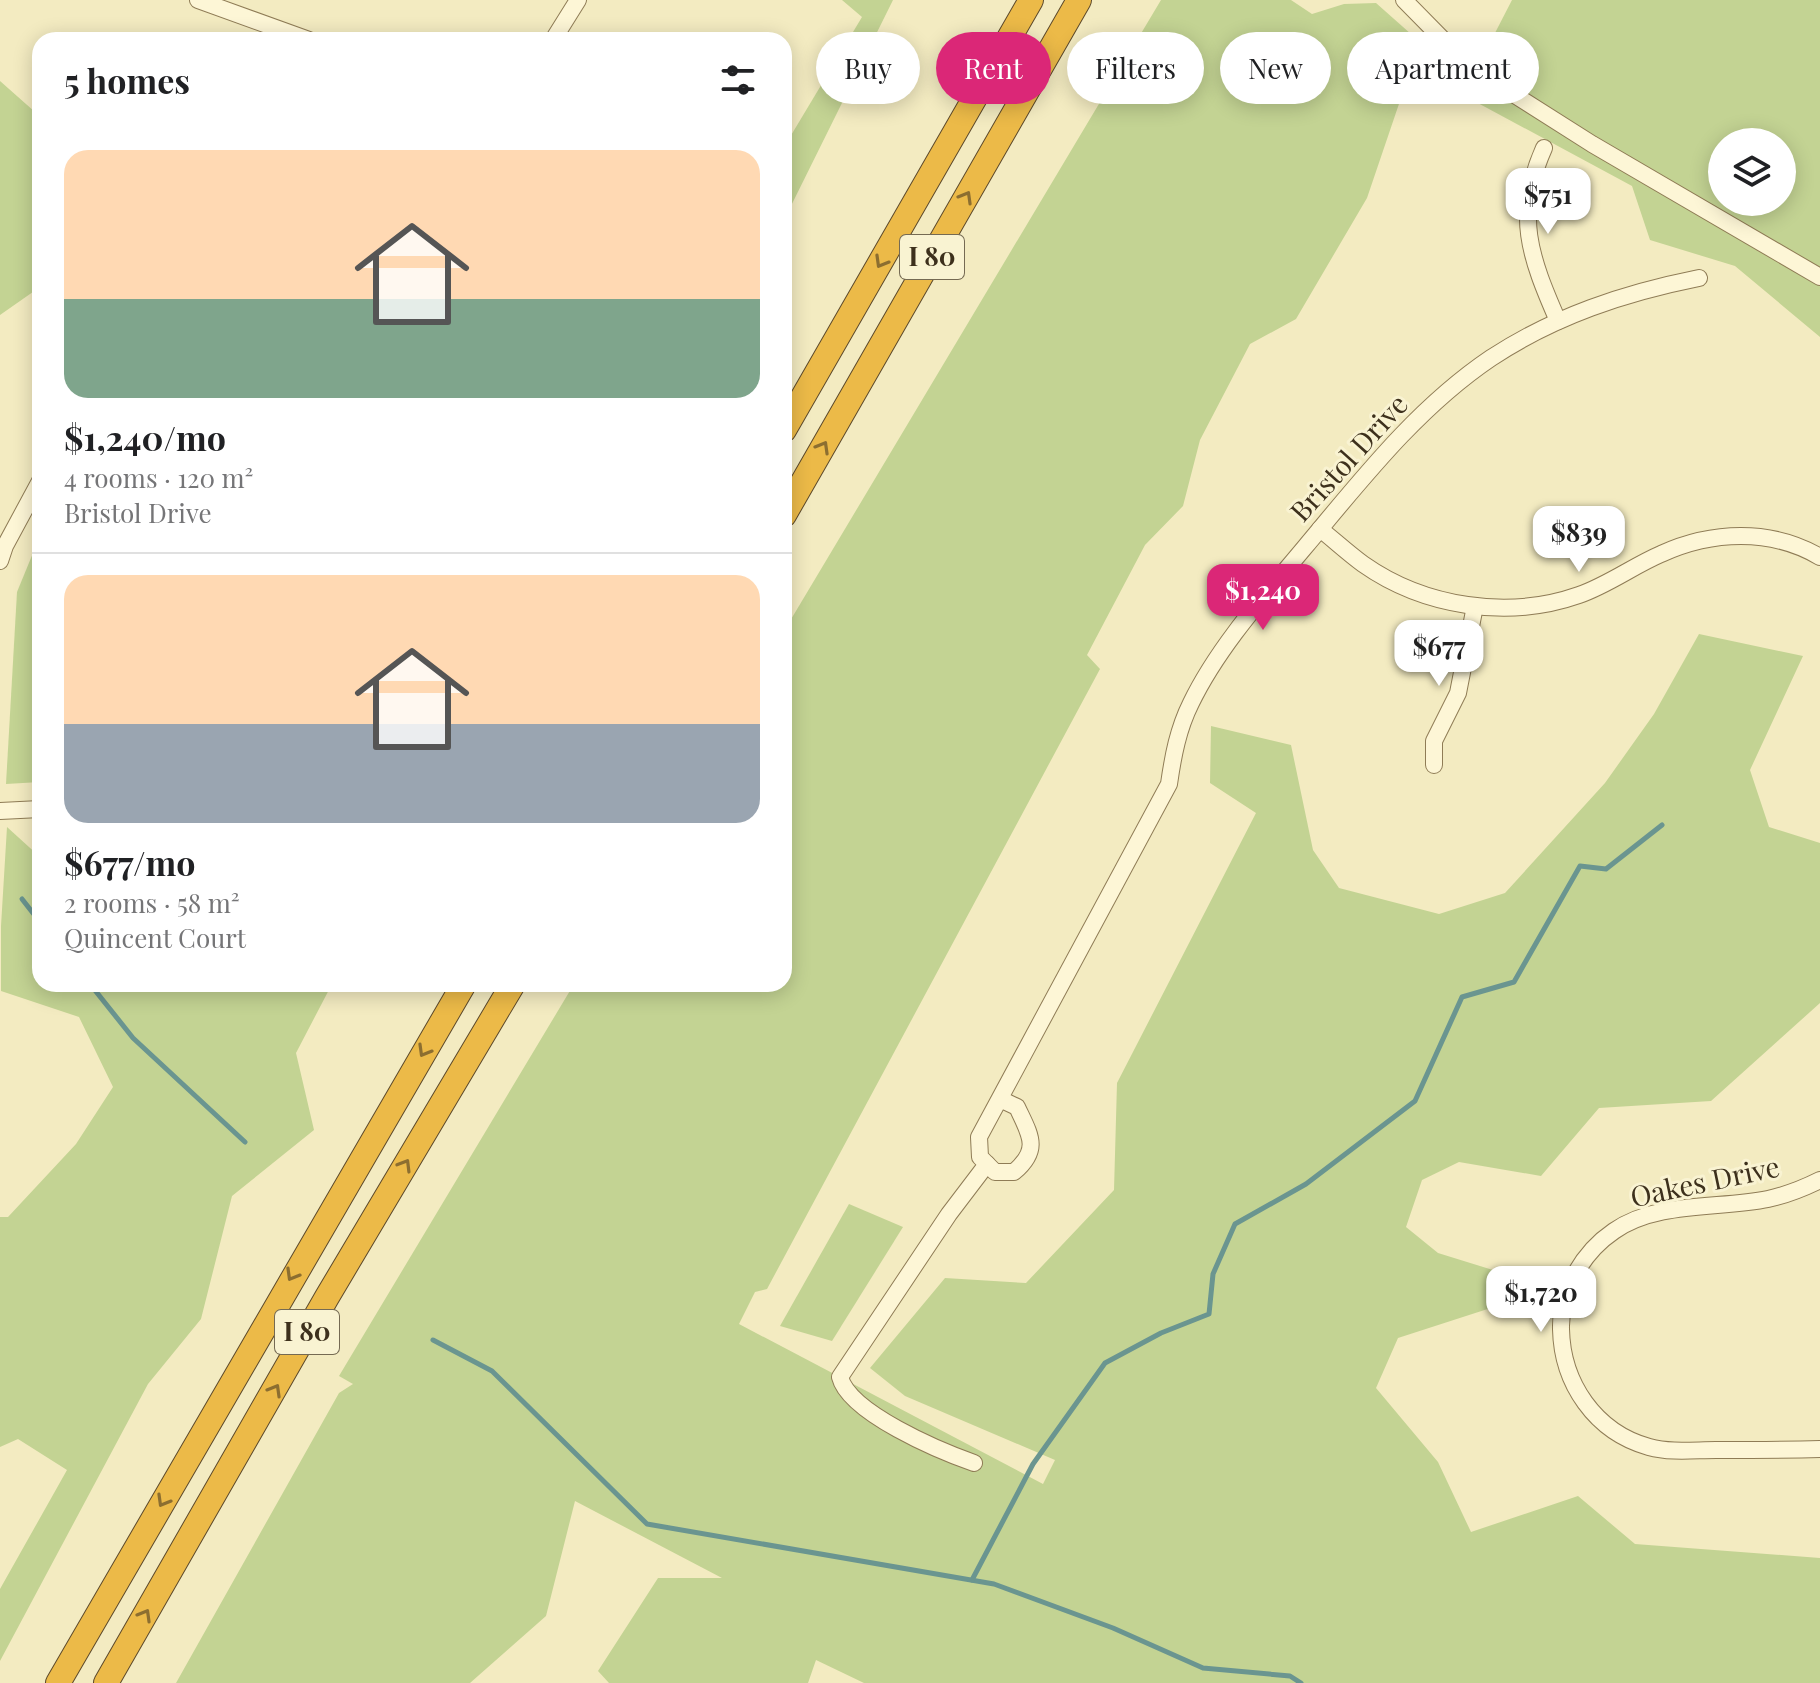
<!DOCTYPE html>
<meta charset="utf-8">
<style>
:root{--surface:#fff;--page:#f6f6f6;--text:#202124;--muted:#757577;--line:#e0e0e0;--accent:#db2777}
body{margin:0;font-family:"Playfair Display",serif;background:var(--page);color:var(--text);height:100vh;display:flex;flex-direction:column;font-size:30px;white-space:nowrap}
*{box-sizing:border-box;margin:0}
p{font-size:26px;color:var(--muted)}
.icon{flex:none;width:44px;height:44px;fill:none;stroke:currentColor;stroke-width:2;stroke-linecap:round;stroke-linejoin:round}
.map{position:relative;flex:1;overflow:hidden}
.side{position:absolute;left:32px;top:32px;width:760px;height:960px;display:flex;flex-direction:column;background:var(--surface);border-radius:24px;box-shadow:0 4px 20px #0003}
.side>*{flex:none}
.top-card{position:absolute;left:816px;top:32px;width:760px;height:72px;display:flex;gap:16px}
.tools{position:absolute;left:1708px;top:128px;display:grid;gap:16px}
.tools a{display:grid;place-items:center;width:88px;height:88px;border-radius:50%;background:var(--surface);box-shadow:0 4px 20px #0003;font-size:40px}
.price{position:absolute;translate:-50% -68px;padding:0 18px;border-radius:16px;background:#fff;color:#222;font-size:26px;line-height:52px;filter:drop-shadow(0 2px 4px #0008)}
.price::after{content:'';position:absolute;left:50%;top:48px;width:24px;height:18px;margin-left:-12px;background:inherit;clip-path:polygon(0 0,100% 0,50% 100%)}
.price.selected{background:var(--accent);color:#fff}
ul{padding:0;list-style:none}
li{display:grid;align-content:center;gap:16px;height:424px;padding:0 32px}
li+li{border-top:2px solid var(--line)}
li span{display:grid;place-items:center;height:248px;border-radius:24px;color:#555}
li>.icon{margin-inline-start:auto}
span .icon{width:144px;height:144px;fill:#fffc;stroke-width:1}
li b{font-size:34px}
h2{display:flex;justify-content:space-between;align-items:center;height:96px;padding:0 32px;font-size:34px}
.chip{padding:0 28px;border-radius:36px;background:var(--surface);box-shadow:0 4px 20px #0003;font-size:28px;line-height:72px}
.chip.selected{background:var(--accent);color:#fff}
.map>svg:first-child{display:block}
</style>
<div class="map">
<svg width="1820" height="1683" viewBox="0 0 1820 1683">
<rect width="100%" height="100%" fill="#f3ebc1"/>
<g fill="#c3d393" fill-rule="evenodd">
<polygon points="842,0 893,0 784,220 784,147 862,17"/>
<polygon points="1161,0 1291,0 1312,14 1344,4 1376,3 1420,42 1367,198 1296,319 1250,344 1200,440 1183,506 1145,545 1087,655 1100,669 767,1289 755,1292 739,1324 1043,1484 1055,1460 905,1396 870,1368 945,1278 1026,1283 1114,1190 1117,1083 1256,813 1210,783 1211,726 1291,745 1313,850 1339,888 1439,914 1505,893 1605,783 1654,714 1699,634 1803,656 1750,770 1769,827 1820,843 1820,1003 1711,1101 1599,1108 1541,1176 1459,1162 1422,1180 1406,1227 1438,1253 1509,1275 1500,1305 1398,1338 1376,1388 1438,1462 1471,1532 1578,1496 1635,1544 1820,1558 1820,1683 864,1683 816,1660 808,1683 609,1683 598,1671 658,1578 722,1578 575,1501 546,1616 470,1683 176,1683 339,1393 353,1384 339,1376 574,984 784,984 784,631"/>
<path d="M1512 0H1820V337L1735 266 1650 240 1632 186 1463 95ZM1722 142H1782V202H1722Z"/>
<polygon points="0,81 35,112 40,111 40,287 0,315"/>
<polygon points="40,536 40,782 6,784 17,592"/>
<polygon points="7,827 40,857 40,984 332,984 296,1053 314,1130 232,1196 201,1319 148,1384 0,1661 0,1589 67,1470 18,1439 0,1447 0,1217 8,1217 76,1144 113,1087 79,1017 1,991 1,926"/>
<polygon points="849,1204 903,1227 832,1341 780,1326"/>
</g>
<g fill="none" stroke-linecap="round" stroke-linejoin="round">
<g stroke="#6a9590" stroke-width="5">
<polyline points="22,899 40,922"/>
<polyline points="90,984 133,1038 245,1142"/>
<polyline points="433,1340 492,1371 647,1524 994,1584 1113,1628 1203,1668 1290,1676 1301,1683"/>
<polyline points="972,1580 1033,1464 1105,1363 1161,1333 1209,1314 1213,1274 1235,1224 1306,1184 1415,1101 1462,997 1514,982 1580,866 1606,869 1662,825"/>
</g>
<defs>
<g id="minor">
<polyline points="198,0 309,40"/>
<polyline points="1404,0 1469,66 1592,144 1820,277"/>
<polyline points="553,40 578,0"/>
<path d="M1544 148C1514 215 1530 257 1558 321"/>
<path d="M1320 529C1334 540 1348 553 1363 564 1424 607 1508 620 1579 595 1608 585 1633 566 1661 554 1711 531 1771 528 1820 557"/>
<polyline points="0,561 5,546 40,481"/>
<polyline points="1434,765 1434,741 1458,693 1475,606"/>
<polyline points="0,811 40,809"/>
<path d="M1000 1099 1017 1107C1030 1135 1041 1149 1014 1172H995L980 1157 979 1137 1169 784C1173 756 1178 729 1191 703 1218 647 1265 595 1305 547 1362 479 1417 408 1491 358 1555 316 1624 293 1699 278"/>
<path d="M1820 1180C1804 1188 1786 1195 1768 1199 1719 1209 1657 1201 1614 1231 1583 1252 1560 1290 1561 1329 1562 1383 1595 1432 1649 1447 1671 1453 1694 1450 1716 1450 1751 1450 1785 1450 1820 1449"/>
<path d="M974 1463C940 1451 849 1413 840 1377L949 1214 987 1164"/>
</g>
<g id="highway">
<polyline points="784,430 1031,0"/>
<polyline points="784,515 1079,0"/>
<polyline points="58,1683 464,984"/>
<polyline points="106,1683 327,1297 513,984"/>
</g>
</defs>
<use href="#minor" stroke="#8f7c56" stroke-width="18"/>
<use href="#highway" stroke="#5c492b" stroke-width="26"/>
<use href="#minor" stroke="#fdf6d6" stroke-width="16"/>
<use href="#highway" stroke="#ecba48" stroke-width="24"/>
</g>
<defs><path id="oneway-chevron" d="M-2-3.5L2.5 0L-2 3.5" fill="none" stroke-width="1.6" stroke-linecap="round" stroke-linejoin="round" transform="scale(2)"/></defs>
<g stroke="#8c6e30">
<use href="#oneway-chevron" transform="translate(966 197) rotate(-60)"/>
<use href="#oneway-chevron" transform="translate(881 262) rotate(120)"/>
<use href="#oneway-chevron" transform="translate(823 447) rotate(-60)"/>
<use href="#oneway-chevron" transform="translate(424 1051) rotate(120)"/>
<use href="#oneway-chevron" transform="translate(405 1165) rotate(-59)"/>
<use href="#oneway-chevron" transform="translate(292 1275) rotate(120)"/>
<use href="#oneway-chevron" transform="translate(275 1390) rotate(-60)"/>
<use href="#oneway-chevron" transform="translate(163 1501) rotate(120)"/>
<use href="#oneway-chevron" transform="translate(145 1615) rotate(-60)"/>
</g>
<g text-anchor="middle" stroke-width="6" stroke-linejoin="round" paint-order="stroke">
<g fill="#f9f3d2" stroke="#756a53" stroke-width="2">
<rect x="900" y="235" width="64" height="44" rx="6"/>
<rect x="275" y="1310" width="64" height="44" rx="6"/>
</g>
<g font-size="26" font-weight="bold" fill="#3d301c">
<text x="932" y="266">I 80</text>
<text x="307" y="1341">I 80</text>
</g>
<g font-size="28" fill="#3d301c" stroke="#f9f3d2">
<text transform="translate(1349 458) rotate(-48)" y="10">Bristol Drive</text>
<text transform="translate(1705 1182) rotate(-12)" y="10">Oakes Drive</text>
</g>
</g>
</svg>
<div class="tools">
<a><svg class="icon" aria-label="layers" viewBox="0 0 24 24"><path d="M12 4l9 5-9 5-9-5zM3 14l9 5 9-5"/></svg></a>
</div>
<b class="price" style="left:1548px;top:236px">$751</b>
<b class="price" style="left:1579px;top:574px">$839</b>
<b class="price selected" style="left:1263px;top:632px">$1,240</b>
<b class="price" style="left:1439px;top:688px">$677</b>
<b class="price" style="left:1541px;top:1334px">$1,720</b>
<div class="top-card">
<a class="chip">Buy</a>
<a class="chip selected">Rent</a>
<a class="chip">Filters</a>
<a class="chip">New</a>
<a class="chip">Apartment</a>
</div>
<section class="side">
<h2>5 homes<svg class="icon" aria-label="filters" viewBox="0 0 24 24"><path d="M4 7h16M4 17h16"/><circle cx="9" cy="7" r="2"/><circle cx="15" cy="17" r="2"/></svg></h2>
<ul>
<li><span style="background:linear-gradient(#ffd9b3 60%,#7fa58c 0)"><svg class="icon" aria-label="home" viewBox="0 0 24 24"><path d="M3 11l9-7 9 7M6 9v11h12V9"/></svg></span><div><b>$1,240/mo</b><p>4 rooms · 120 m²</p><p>Bristol Drive</p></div></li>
<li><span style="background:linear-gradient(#ffd9b3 60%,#9aa5b1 0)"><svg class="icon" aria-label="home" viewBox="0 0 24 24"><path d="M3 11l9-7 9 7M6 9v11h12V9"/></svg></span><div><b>$677/mo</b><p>2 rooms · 58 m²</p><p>Quincent Court</p></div></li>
</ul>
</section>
</div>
